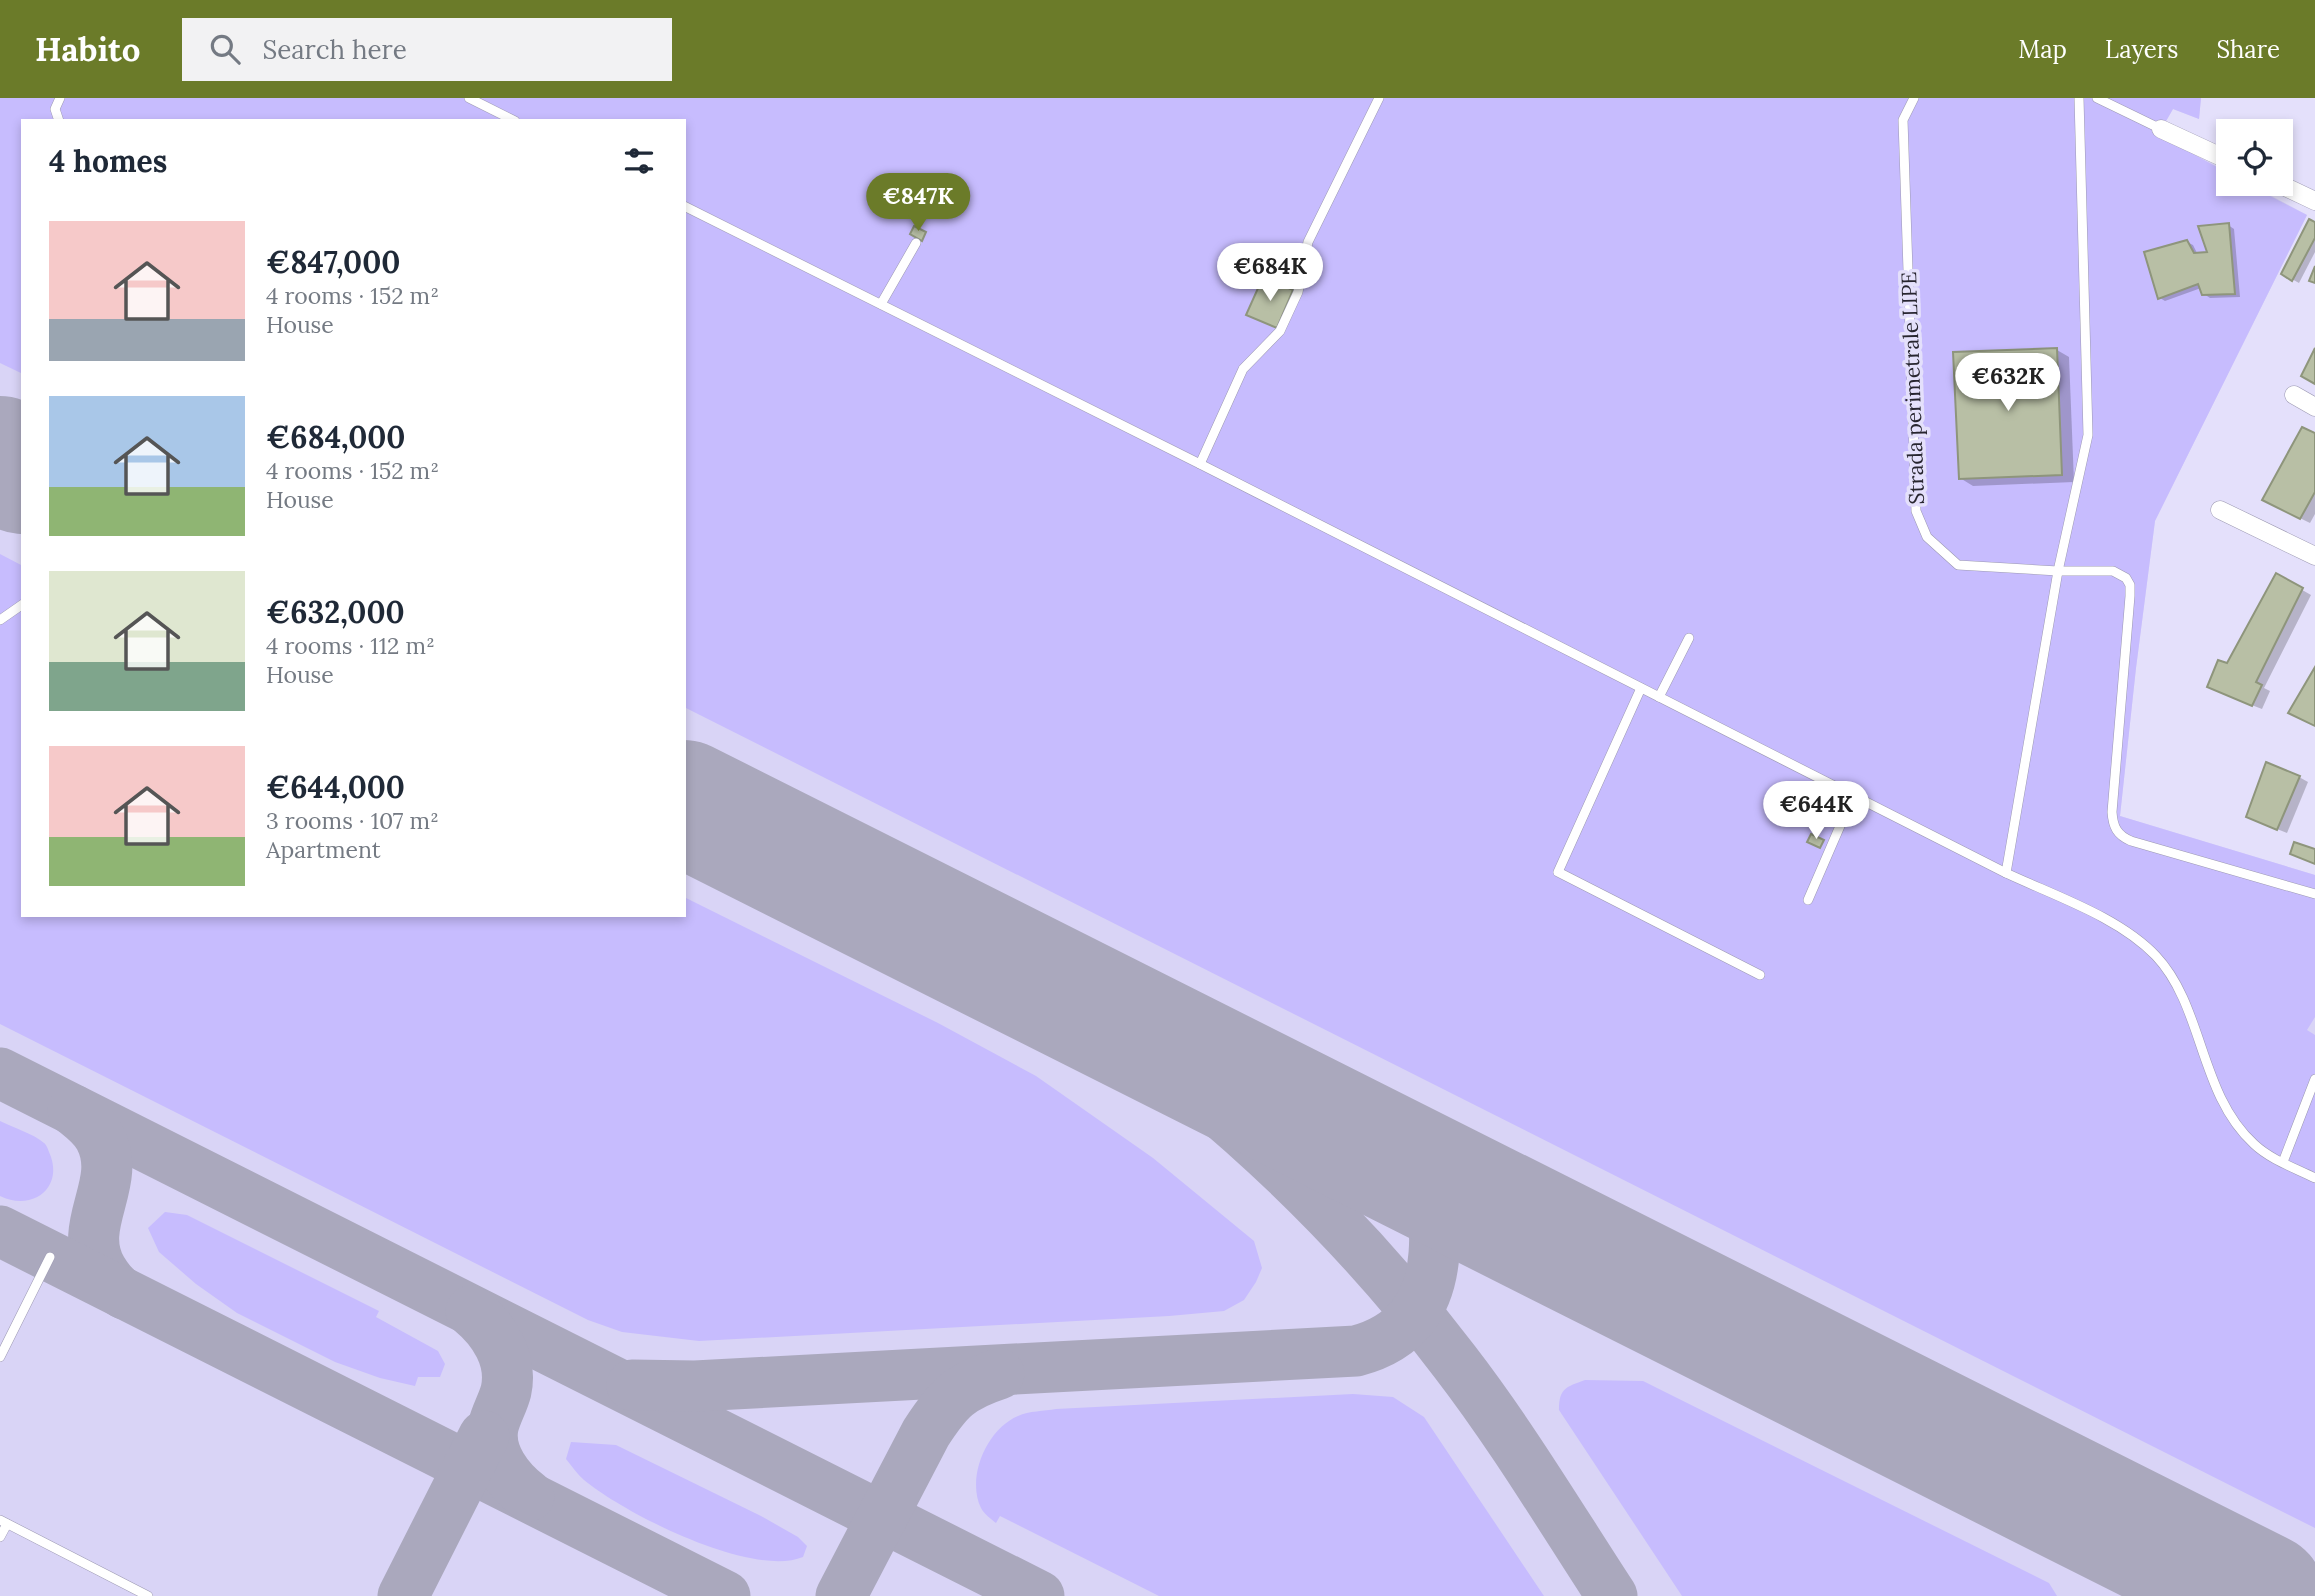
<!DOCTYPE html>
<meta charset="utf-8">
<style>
:root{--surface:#fff;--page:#f2f2f3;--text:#1f2937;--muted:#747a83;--accent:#6b7b29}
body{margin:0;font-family:Lora,serif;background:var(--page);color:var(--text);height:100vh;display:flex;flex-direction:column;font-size:26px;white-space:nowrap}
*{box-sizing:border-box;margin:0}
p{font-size:23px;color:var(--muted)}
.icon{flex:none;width:38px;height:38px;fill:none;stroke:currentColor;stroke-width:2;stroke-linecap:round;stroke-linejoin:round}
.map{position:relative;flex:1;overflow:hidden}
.panel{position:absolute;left:21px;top:21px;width:665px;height:798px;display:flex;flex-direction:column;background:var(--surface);border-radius:0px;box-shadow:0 4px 10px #0003}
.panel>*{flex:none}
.fabs{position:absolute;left:2216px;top:21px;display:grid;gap:14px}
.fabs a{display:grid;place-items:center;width:77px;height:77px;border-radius:0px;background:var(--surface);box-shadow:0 4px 10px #0003;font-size:35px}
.price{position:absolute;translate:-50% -60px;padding:0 16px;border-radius:24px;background:#fff;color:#222;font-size:23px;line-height:46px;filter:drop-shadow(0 2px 4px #0008)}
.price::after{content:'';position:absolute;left:50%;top:42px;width:21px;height:16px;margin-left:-10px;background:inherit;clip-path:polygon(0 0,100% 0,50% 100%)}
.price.on{background:var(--accent);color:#fff}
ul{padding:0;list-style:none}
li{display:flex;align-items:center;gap:21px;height:175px;padding:0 28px}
li span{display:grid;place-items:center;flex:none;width:196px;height:140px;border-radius:0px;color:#555}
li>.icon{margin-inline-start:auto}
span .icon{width:84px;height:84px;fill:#fffc;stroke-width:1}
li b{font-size:30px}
h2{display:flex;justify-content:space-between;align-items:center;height:84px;padding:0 28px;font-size:30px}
header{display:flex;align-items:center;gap:42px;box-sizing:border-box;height:98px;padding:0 35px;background:var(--accent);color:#fff}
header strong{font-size:33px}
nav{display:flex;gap:38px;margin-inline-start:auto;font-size:24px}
.search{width:490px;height:63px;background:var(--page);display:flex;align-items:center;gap:18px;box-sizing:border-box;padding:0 24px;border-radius:0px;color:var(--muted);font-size:26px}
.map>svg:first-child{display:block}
</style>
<header>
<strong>Habito</strong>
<div class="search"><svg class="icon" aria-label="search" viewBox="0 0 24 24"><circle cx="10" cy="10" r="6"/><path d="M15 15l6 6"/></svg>Search here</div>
<nav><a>Map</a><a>Layers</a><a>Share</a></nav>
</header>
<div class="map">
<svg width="2315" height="1498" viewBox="0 0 2315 1498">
<rect width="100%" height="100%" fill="#e4e0fb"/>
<path fill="#d9d4f6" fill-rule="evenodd" d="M0 0H2201L2199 21 2173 11 2158 37 2228 74V86H2250L2307 117 2155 423 2136 570 2120 718 2315 777V1498H0ZM23 23H684V817H23Z"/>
<g fill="#c7bcfe">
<polygon points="0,0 2201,0 2199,21 2173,11 2158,37 2228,75 2228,86 2247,86 2307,117 2155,423 2136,570 2120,718 2315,777 2315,919 2307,932 2315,937 2315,1430 684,609 684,23 23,23 23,276 0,265"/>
<polygon points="0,456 23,468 23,817 684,817 684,799 938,925 1036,978 1153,1060 1254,1143 1262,1170 1256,1184 1244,1202 1224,1213 1169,1218 699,1243 622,1234 588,1222 0,926"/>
<path d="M0 1023C12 1029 34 1036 44 1045 46 1046 48 1051 49 1054 65 1089 33 1114 0 1098Z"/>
<polygon points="165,1114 187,1117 379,1213 376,1219 438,1253 445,1266 440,1279 418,1279 415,1288 380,1280 335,1264 237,1215 196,1186 159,1154 148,1130"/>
<path d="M1585 1282 1643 1283 2049 1485 2057 1498H1682L1559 1312C1559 1290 1566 1289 1585 1282Z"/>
<path d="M1353 1296 1393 1299 1424 1319 1544 1498H1159L1000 1418 996 1425C991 1421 984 1416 981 1410 966 1379 987 1331 1018 1318 1029 1313 1044 1313 1056 1311Z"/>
<path d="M571 1344 616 1347 761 1418 798 1439 807 1448 803 1459C752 1480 625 1416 584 1382 577 1376 572 1368 566 1361Z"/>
</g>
<g fill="#0003">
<polygon points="2315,126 2315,154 2299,185 2283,176"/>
<polygon points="2228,127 2234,131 2240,199 2210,200 2204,196 2201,190 2165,203 2160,200 2187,144 2193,147 2198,157 2210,156"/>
<polygon points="2057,252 2069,259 2074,384 1973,388 1960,380"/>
<polygon points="2315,337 2315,416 2310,425 2273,407"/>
<polygon points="2276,477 2311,497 2264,590 2270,593 2262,611 2218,594 2228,567"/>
<polygon points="2299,679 2308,684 2287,735 2257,723"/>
</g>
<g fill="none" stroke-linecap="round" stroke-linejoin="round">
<g stroke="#aaa8bd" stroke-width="51">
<path d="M1043 885C1094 919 1145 954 1194 993 1291 1073 1379 1164 1455 1264 1512 1338 1561 1420 1612 1498"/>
<polyline points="0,975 1039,1498"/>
<path d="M73 1012C83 1020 94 1028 100 1040 124 1086 75 1126 102 1172 108 1182 114 1190 124 1196"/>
<polyline points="0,1133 725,1498"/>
<path d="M471 1213C494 1232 513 1261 506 1293 503 1305 496 1316 493 1329 488 1356 508 1382 529 1398"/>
<path d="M632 1287 695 1288 1356 1253C1406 1240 1430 1207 1434 1156 1435 1143 1436 1131 1431 1119 1420 1093 1401 1075 1382 1056"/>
<path d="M2084 1409C2092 1414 2103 1420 2111 1427 2131 1447 2144 1472 2152 1498"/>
<polyline points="403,1498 484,1338"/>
<path d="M841 1498 926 1335C948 1301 959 1289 999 1276"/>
</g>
<g stroke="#aaa8bd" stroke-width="126">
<polyline points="0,361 23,373"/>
<polyline points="684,705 2262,1498"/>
</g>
</g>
<g fill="#b8bfa5" stroke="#8e957c" stroke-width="2">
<polygon points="2309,121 2315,124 2315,140 2292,183 2281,176"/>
<polygon points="2229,125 2235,196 2202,197 2198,186 2158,201 2144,154 2187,142 2194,155 2207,154 2198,128"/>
<polygon points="914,128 926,134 922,143 910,136"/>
<polygon points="2315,168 2315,185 2309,183"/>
<polygon points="1263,179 1293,192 1277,230 1246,217"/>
<polygon points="2057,250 2062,377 1959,381 1953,254"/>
<polygon points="2315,250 2315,286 2301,278"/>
<polygon points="2302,329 2315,335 2315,394 2300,421 2262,402"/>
<polygon points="2276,475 2303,490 2256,584 2262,587 2252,608 2207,589 2218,562 2227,565"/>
<polygon points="2315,569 2315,628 2288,615"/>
<polygon points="2266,664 2300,678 2277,732 2246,719"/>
<polygon points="1811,736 1824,742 1820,750 1807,744"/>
<polygon points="2294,744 2315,751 2315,766 2290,756"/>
</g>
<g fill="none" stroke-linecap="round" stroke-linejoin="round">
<defs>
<g id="lane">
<polyline points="469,0 515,23"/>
<path d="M1914 0 1903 22 1916 413 1927 439 1958 467 2058 473H2113L2126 480 2130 487V498L2112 714C2113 729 2117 737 2131 743L2315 796"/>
<polyline points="2097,0 2161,31"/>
<polyline points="59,23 55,11 60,0"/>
<path d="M684 108 1200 366 2006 775C2055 798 2119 819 2156 858 2204 909 2199 996 2254 1046 2271 1062 2295 1070 2315 1080"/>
<polyline points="881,206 916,145"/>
<polyline points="1200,366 1243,271 1280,233 1298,194 1308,144 1379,0"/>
<polyline points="0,522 23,506"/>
<polyline points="1641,590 1558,774 1760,877"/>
<polyline points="1659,599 1689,540"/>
<polyline points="2006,775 2058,473 2088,337 2079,0"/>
<polyline points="1808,802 1853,698"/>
<polyline points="2283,1064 2315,981"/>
<polyline points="0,1259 50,1159"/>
<polyline points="0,1422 148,1498"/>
<polyline points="0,1439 7,1426"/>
</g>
<g id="street">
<polyline points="2161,31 2228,62"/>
<polyline points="2279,86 2315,103"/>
<polyline points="2294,297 2315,309"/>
<polyline points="2220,412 2315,458"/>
</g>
</defs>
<use href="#lane" stroke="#9c99b2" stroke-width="10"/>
<use href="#street" stroke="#9c99b2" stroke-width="19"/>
<use href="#lane" stroke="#fff" stroke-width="9"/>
<use href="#street" stroke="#fff" stroke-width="18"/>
</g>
<g text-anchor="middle" stroke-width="7" stroke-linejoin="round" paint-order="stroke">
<g font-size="21" fill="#27252f" stroke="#e4e0fb">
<text transform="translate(1913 290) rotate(-92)" y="7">Strada perimetrale LIPE</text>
</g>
</g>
</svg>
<div class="fabs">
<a><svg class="icon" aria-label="locate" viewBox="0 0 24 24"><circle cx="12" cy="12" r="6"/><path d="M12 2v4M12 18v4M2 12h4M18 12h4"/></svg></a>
</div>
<b class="price on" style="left:918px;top:135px">€847K</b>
<b class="price" style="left:1270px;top:205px">€684K</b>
<b class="price" style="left:2008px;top:315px">€632K</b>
<b class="price" style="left:1816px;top:743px">€644K</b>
<section class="panel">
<h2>4 homes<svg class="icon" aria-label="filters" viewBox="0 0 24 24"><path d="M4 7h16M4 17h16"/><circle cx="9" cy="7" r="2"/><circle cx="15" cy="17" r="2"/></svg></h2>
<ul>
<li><span style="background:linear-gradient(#f6c9c9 70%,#9aa5b1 0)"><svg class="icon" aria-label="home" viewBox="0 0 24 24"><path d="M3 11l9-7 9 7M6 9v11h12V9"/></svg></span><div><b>€847,000</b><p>4 rooms · 152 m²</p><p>House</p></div></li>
<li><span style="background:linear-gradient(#a9c7e8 65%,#8fb573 0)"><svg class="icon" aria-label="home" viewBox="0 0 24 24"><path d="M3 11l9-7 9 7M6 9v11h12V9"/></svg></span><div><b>€684,000</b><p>4 rooms · 152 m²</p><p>House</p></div></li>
<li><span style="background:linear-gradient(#dfe7d0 65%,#7fa58c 0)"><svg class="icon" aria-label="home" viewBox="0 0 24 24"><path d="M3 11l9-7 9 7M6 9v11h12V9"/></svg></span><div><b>€632,000</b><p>4 rooms · 112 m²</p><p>House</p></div></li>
<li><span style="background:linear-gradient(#f6c9c9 65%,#8fb573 0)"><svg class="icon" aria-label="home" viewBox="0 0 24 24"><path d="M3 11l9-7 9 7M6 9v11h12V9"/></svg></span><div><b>€644,000</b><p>3 rooms · 107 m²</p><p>Apartment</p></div></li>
</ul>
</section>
</div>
